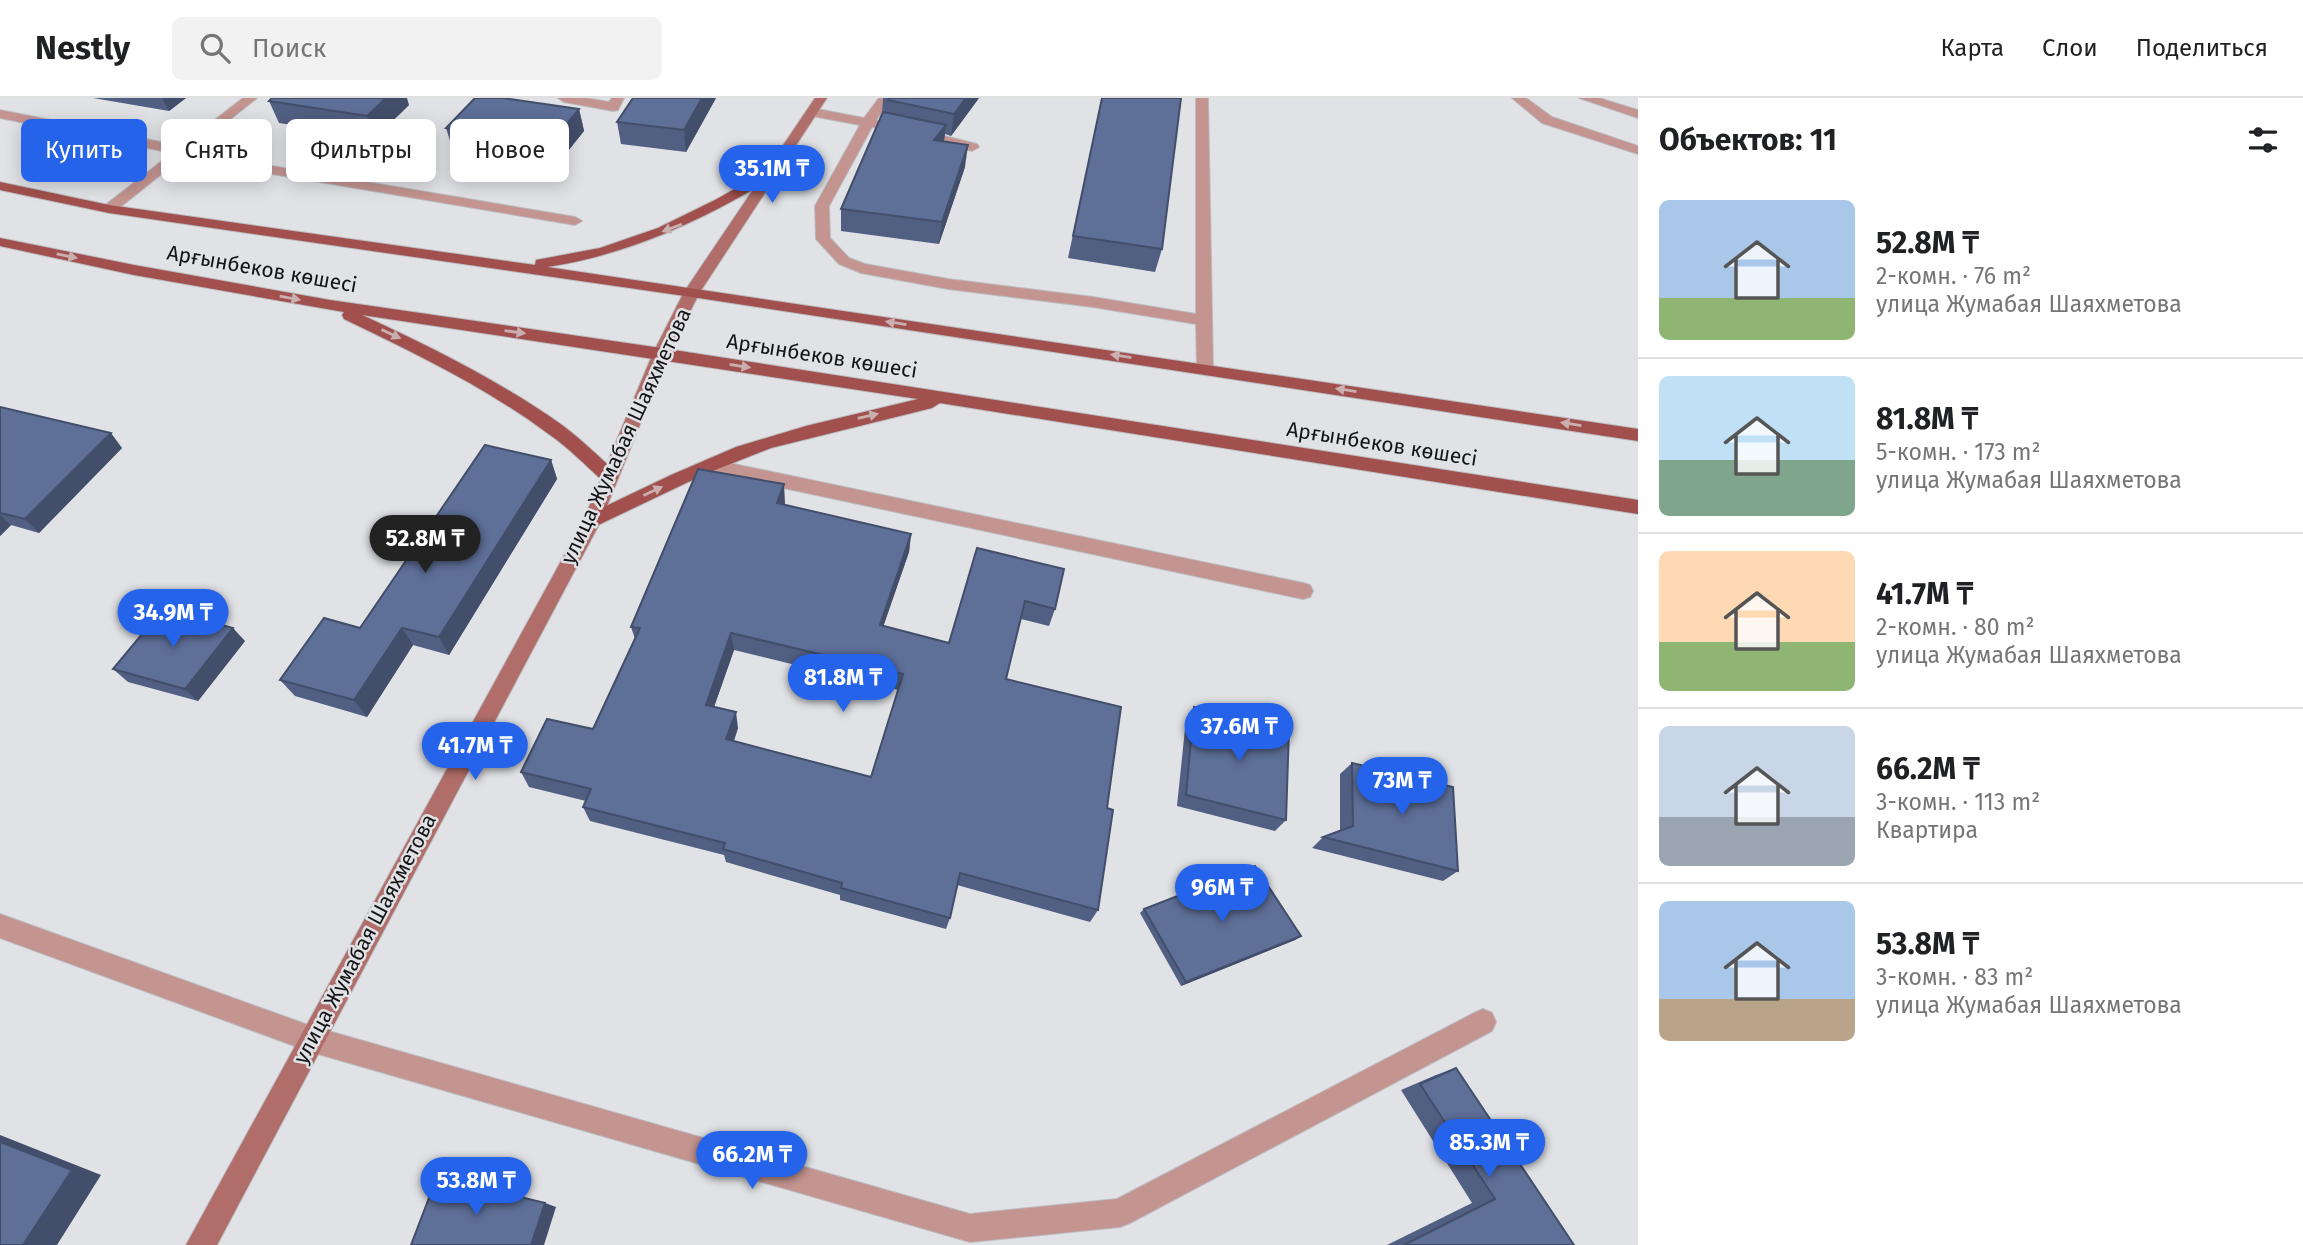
<!DOCTYPE html>
<html lang="ru">
<meta charset="utf-8">
<style>
:root{--surface:#fff;--page:#f2f2f2;--text:#202124;--muted:#757577;--line:#e0e0e0;--accent:#2563eb}
body{margin:0;font-family:"Fira Sans",sans-serif;background:var(--page);color:var(--text);height:100vh;display:flex;flex-direction:column;font-size:26px;white-space:nowrap}
*{box-sizing:border-box;margin:0}
p{font-size:23px;color:var(--muted)}
.icon{flex:none;width:38px;height:38px;fill:none;stroke:currentColor;stroke-width:2;stroke-linecap:round;stroke-linejoin:round}
.map{position:relative;flex:1;overflow:hidden}
.drawer{display:flex;flex-direction:column;background:var(--surface);width:665px}
.drawer>*{flex:none}
.guide{position:absolute;left:21px;top:21px;width:665px;height:63px;display:flex;gap:14px}
.price{position:absolute;translate:-50% -60px;padding:0 16px;border-radius:24px;background:var(--accent);color:#fff;font-size:23px;line-height:46px;filter:drop-shadow(0 2px 4px #0008)}
.price::after{content:'';position:absolute;left:50%;top:42px;width:21px;height:16px;margin-left:-10px;background:inherit;clip-path:polygon(0 0,100% 0,50% 100%)}
.price.on{background:#222;color:#fff}
ul{padding:0;list-style:none}
li{display:flex;align-items:center;gap:21px;height:175px;padding:0 21px}
li+li{border-top:2px solid var(--line)}
li span{display:grid;place-items:center;flex:none;width:196px;height:140px;border-radius:10px;color:#555}
li>.icon{margin-inline-start:auto}
span .icon{width:84px;height:84px;fill:#fffc;stroke-width:1}
li b{font-size:30px}
h2{display:flex;justify-content:space-between;align-items:center;height:84px;padding:0 21px;font-size:30px}
.tag{padding:0 24px;border-radius:10px;background:var(--surface);box-shadow:0 4px 18px #0003;font-size:24px;line-height:63px}
.tag.on{background:var(--accent);color:#fff}
header{display:flex;align-items:center;gap:42px;box-sizing:border-box;height:98px;padding:0 35px;background:var(--surface);border-bottom:2px solid var(--line)}
header strong{font-size:33px}
nav{display:flex;gap:38px;margin-inline-start:auto;font-size:24px}
.search{width:490px;height:63px;background:var(--page);display:flex;align-items:center;gap:18px;box-sizing:border-box;padding:0 24px;border-radius:10px;color:var(--muted);font-size:26px}
main{display:flex;flex:1;min-height:0}
.map>svg:first-child{display:block}
</style>
<header>
<strong>Nestly</strong>
<div class="search"><svg class="icon" aria-label="search" viewBox="0 0 24 24"><circle cx="10" cy="10" r="6"/><path d="M15 15l6 6"/></svg>Поиск</div>
<nav><a>Карта</a><a>Слои</a><a>Поделиться</a></nav>
</header>
<main>
<div class="map">
<svg width="1638" height="1147" viewBox="0 0 1638 1147">
<rect width="100%" height="100%" fill="#e0e2e6"/>
<g fill="none" stroke-linecap="round" stroke-linejoin="round">
<defs>
<g id="lane">
<polygon points="558,0 585,0 609,4 612,0 624,0 618,12 613,13 564,4"/>
<polygon points="879,0 892,0 876,22 888,27 881,31 872,29 829,108 830,140 849,160 865,166 948,181 1093,199 1196,216 1196,0 1208,0 1213,271 1211,275 1199,275 1197,271 1196,226 1093,209 948,191 861,175 839,166 816,141 815,108 860,27 812,18 806,14 812,10 864,20"/>
<polygon points="1512,0 1526,0 1552,19 1638,48 1638,56 1542,25"/>
<polygon points="1579,0 1599,0 1638,12 1638,20"/>
<polygon points="916,31 977,46 979,49 972,53 911,38 909,35"/>
<polygon points="183,49 248,64 575,119 582,123 575,127 248,72 178,56 178,50"/>
<polygon points="710,361 1303,485 1310,487 1313,493 1310,499 1303,501 704,373 701,368 704,363"/>
</g>
<g id="street">
<polygon points="243,0 257,0 114,114 109,115 102,111 104,108 172,55 0,20 0,12 181,48"/>
<polygon points="0,816 311,928 970,1116 1117,1101 1474,915 1483,911 1492,915 1496,924 1492,933 1130,1125 1120,1129 970,1144 311,954 0,840"/>
</g>
<polygon id="secondary" points="815,0 827,0 700,194 669,255 601,423 217,1147 186,1147 583,423 653,255 684,194"/>
<g id="primary">
<path d="M774 69 779 70V76C706 121 632 156 547 169L1638 331V343L692 199 109 115 0 92V84L109 107 535 167 536 162 600 150 658 130 715 102Z"/>
<path d="M0 140 134 167 330 202 661 250 1638 402V416L940 305 932 310 771 350 705 376 592 430 585 428 583 423 585 418 671 377 736 349 806 328 918 301 362 217C431 249 500 283 562 327 581 341 598 358 615 373L618 378 615 383H603C585 367 569 350 550 337 487 290 415 255 344 221L342 217 344 214 134 177 0 148Z"/>
</g>
</defs>
<use href="#lane" stroke="#bbbdc1" stroke-width="2"/>
<use href="#street" stroke="#bbbdc1" stroke-width="2"/>
<use href="#secondary" stroke="#bbbdc1" stroke-width="2"/>
<use href="#primary" stroke="#bbbdc1" stroke-width="2"/>
<use href="#lane" fill="#c39490" fill-rule="evenodd"/>
<use href="#street" fill="#c39490" fill-rule="evenodd"/>
<use href="#secondary" fill="#b06d69" fill-rule="evenodd"/>
<use href="#primary" fill="#a1504d" fill-rule="evenodd"/>
</g>
<g fill="#515f83" fill-rule="evenodd">
<polygon points="93,0 186,0 169,13"/>
<polygon points="716,0 686,54 621,46 617,24"/>
<polygon points="883,0 979,0 951,38 945,36 944,44 965,69 939,146 841,133 841,111 882,18"/>
<polygon points="1102,0 1181,0 1162,151 1155,174 1068,160"/>
<polygon points="269,3 409,7 375,40 279,25"/>
<polygon points="579,11 584,33 555,69 453,52 446,30"/>
<polygon points="0,309 122,350 39,435 11,427 0,438"/>
<polygon points="551,362 557,381 449,557 413,547 367,619 295,598 280,582 360,530"/>
<path d="M785 405 784 407 911 436 909 454 883 528 949 545 977 450 1055 511 1049 528 1021 521 1006 581 1107 710 1098 812 1090 824 957 787 950 820 946 831 840 802V797L726 764 724 757 590 723 583 709 586 703 529 689 521 674 593 631 635 541 631 529ZM734 552 898 592 871 679 734 643 738 630 714 609Z"/>
<polygon points="245,543 198,603 128,584 113,571"/>
<polygon points="1194,609 1286,722 1275,733 1177,708 1186,621"/>
<polygon points="1352,665 1458,773 1443,783 1312,750 1323,739 1340,732 1340,676"/>
<polygon points="1144,811 1301,838 1295,842 1181,888 1140,815"/>
<polygon points="1456,970 1574,1147 1387,1147 1472,1105 1401,992 1436,977"/>
</g>
<g fill="#424e6a">
<polygon points="162,0 186,0 169,13"/>
<polygon points="386,0 407,0 409,7 375,40 367,18"/>
<polygon points="702,0 716,0 686,54 684,32"/>
<polygon points="966,0 979,0 951,38 954,16"/>
<polygon points="579,11 584,33 555,69 550,47"/>
<polygon points="946,27 943,49 934,42"/>
<polygon points="968,47 965,69 939,146 942,124"/>
<polygon points="111,335 122,350 39,435 25,421"/>
<polygon points="551,362 557,381 449,557 439,539"/>
<polygon points="784,386 785,405 778,424 777,405"/>
<polygon points="0,417 11,427 0,438"/>
<polygon points="911,436 909,454 878,544 880,527"/>
<polygon points="233,530 245,543 198,603 185,591"/>
<polygon points="402,530 413,547 367,619 354,602"/>
<polygon points="731,535 734,552 709,623 706,607"/>
<polygon points="736,614 738,630 729,656 726,641"/>
<polygon points="1301,838 1295,842 1181,888 1186,884"/>
<polygon points="0,1037 101,1077 57,1147 23,1147 0,1044"/>
<polygon points="545,1105 556,1109 544,1147 531,1147"/>
</g>
<g fill="#5e6f98" stroke="#424e6a" stroke-width="2" fill-rule="evenodd">
<polygon points="272,0 386,0 367,18 269,3"/>
<polygon points="475,0 503,0 579,11 550,47 446,30"/>
<polygon points="633,0 702,0 684,32 617,24"/>
<polygon points="889,0 966,0 954,16 888,2"/>
<polygon points="1102,0 1181,0 1162,151 1073,138"/>
<polygon points="883,14 946,27 934,42 968,47 942,124 841,111"/>
<polygon points="0,309 111,335 25,421 0,415"/>
<polygon points="485,347 551,362 439,539 402,530 354,602 280,582 324,520 360,530"/>
<path d="M698 371 784 386 777 405 911 436 880 527 949 545 977 450 1064 471 1055 511 1025 503 1006 581 1121 609 1107 710 1113 712 1098 812 960 775 950 820 841 790 842 785 723 751 725 745 583 709 591 691 521 674 547 621 593 631 640 530 631 529ZM731 535 903 576 871 679 726 641 736 614 706 607Z"/>
<polygon points="163,511 233,530 185,591 113,571"/>
<polygon points="1194,609 1289,631 1286,722 1186,697"/>
<polygon points="1352,665 1453,689 1458,773 1323,739 1353,728"/>
<polygon points="1255,768 1301,838 1186,884 1144,811"/>
<polygon points="1456,970 1574,1147 1404,1147 1495,1101 1420,986"/>
<polygon points="0,1044 72,1072 23,1147 0,1147"/>
<polygon points="437,1079 545,1105 531,1147 411,1147"/>
</g>
<defs><path id="oneway-solid" d="M-6-.8H1V-3.2L6.5 0L1 3.2V.8H-6Z" transform="scale(1.75)"/></defs>
<g fill="#caafb0">
<use href="#oneway-solid" transform="translate(672 130) rotate(159)"/>
<use href="#oneway-solid" transform="translate(67 158) rotate(12)"/>
<use href="#oneway-solid" transform="translate(290 200) rotate(10)"/>
<use href="#oneway-solid" transform="translate(896 225) rotate(-171)"/>
<use href="#oneway-solid" transform="translate(515 234) rotate(8)"/>
<use href="#oneway-solid" transform="translate(391 236) rotate(25)"/>
<use href="#oneway-solid" transform="translate(1121 258) rotate(-171)"/>
<use href="#oneway-solid" transform="translate(740 268) rotate(9)"/>
<use href="#oneway-solid" transform="translate(1346 292) rotate(-171)"/>
<use href="#oneway-solid" transform="translate(868 318) rotate(-13)"/>
<use href="#oneway-solid" transform="translate(1571 326) rotate(-171)"/>
<use href="#oneway-solid" transform="translate(653 393) rotate(-25)"/>
</g>
<g text-anchor="middle" stroke-width="5" stroke-linejoin="round" paint-order="stroke">
<g font-size="21" fill="#141416" stroke="#e0e2e6">
<text transform="translate(262 171) rotate(10)" y="7">Арғынбеков көшесі</text>
<text transform="translate(822 258) rotate(9)" y="7">Арғынбеков көшесі</text>
<text transform="translate(626 338) rotate(-65)" y="7">улица Жумабая Шаяхметова</text>
<text transform="translate(1382 346) rotate(9)" y="7">Арғынбеков көшесі</text>
<text transform="translate(365 841) rotate(-62)" y="7">улица Жумабая Шаяхметова</text>
</g>
</g>
</svg>
<b class="price" style="left:772px;top:107px">35.1M ₸</b>
<b class="price on" style="left:425px;top:477px">52.8M ₸</b>
<b class="price" style="left:173px;top:551px">34.9M ₸</b>
<b class="price" style="left:843px;top:616px">81.8M ₸</b>
<b class="price" style="left:1239px;top:665px">37.6M ₸</b>
<b class="price" style="left:475px;top:684px">41.7M ₸</b>
<b class="price" style="left:1402px;top:719px">73M ₸</b>
<b class="price" style="left:1222px;top:826px">96M ₸</b>
<b class="price" style="left:1489px;top:1081px">85.3M ₸</b>
<b class="price" style="left:752px;top:1093px">66.2M ₸</b>
<b class="price" style="left:476px;top:1119px">53.8M ₸</b>
<div class="guide">
<a class="tag on">Купить</a>
<a class="tag">Снять</a>
<a class="tag">Фильтры</a>
<a class="tag">Новое</a>
</div>
</div>
<section class="drawer">
<h2>Объектов: 11<svg class="icon" aria-label="filters" viewBox="0 0 24 24"><path d="M4 7h16M4 17h16"/><circle cx="9" cy="7" r="2"/><circle cx="15" cy="17" r="2"/></svg></h2>
<ul>
<li><span style="background:linear-gradient(#a9c7e8 70%,#8fb573 0)"><svg class="icon" aria-label="home" viewBox="0 0 24 24"><path d="M3 11l9-7 9 7M6 9v11h12V9"/></svg></span><div><b>52.8M ₸</b><p>2-комн. · 76 m²</p><p>улица Жумабая Шаяхметова</p></div></li>
<li><span style="background:linear-gradient(#bfe0f5 60%,#7fa58c 0)"><svg class="icon" aria-label="home" viewBox="0 0 24 24"><path d="M3 11l9-7 9 7M6 9v11h12V9"/></svg></span><div><b>81.8M ₸</b><p>5-комн. · 173 m²</p><p>улица Жумабая Шаяхметова</p></div></li>
<li><span style="background:linear-gradient(#ffd9b3 65%,#8fb573 0)"><svg class="icon" aria-label="home" viewBox="0 0 24 24"><path d="M3 11l9-7 9 7M6 9v11h12V9"/></svg></span><div><b>41.7M ₸</b><p>2-комн. · 80 m²</p><p>улица Жумабая Шаяхметова</p></div></li>
<li><span style="background:linear-gradient(#c9d6e8 65%,#9aa5b1 0)"><svg class="icon" aria-label="home" viewBox="0 0 24 24"><path d="M3 11l9-7 9 7M6 9v11h12V9"/></svg></span><div><b>66.2M ₸</b><p>3-комн. · 113 m²</p><p>Квартира</p></div></li>
<li><span style="background:linear-gradient(#a9c7e8 70%,#b9a48a 0)"><svg class="icon" aria-label="home" viewBox="0 0 24 24"><path d="M3 11l9-7 9 7M6 9v11h12V9"/></svg></span><div><b>53.8M ₸</b><p>3-комн. · 83 m²</p><p>улица Жумабая Шаяхметова</p></div></li>
</ul>
</section>
</main>
